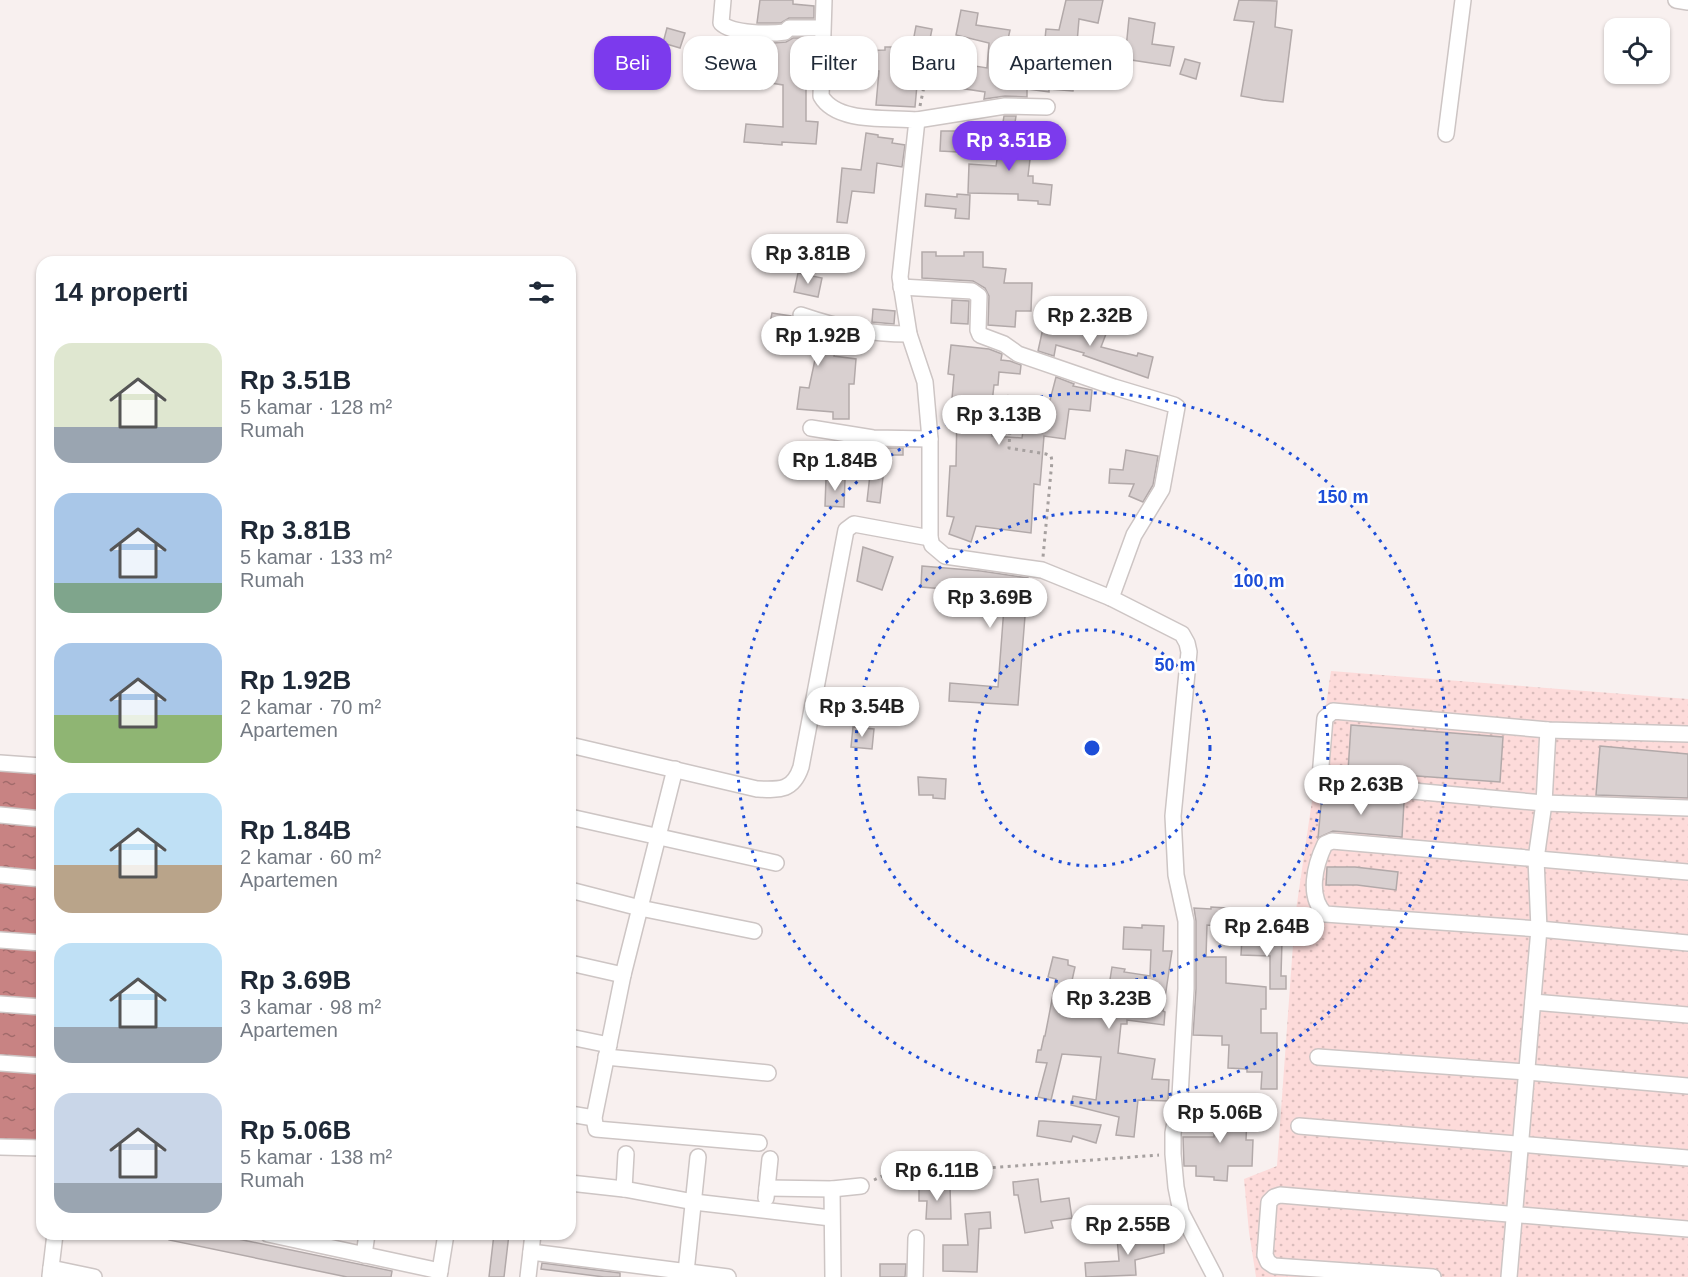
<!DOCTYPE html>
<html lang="id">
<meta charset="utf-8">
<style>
:root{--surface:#fff;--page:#f6f6f7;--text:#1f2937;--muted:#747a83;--accent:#7c3aed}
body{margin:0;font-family:Arial,sans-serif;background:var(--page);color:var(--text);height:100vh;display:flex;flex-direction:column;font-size:22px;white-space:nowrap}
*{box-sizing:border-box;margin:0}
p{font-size:20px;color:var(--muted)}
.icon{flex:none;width:33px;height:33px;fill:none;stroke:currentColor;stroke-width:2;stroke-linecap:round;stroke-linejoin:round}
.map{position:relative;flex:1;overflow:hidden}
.drawer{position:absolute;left:36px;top:256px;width:540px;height:984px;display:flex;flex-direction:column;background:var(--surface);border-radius:18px;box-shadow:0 2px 4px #0004}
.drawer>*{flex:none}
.top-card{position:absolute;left:594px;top:36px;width:570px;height:54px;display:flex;gap:12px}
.tools{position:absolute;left:1604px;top:18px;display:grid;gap:12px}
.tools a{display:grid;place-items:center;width:66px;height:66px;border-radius:12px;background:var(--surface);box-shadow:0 2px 4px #0004;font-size:30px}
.price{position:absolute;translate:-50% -51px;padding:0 14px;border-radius:21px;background:#fff;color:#222;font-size:20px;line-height:39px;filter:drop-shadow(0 2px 3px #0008)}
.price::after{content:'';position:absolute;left:50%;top:36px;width:18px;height:14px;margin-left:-9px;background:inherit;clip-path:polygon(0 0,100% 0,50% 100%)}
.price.on{background:var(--accent);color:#fff}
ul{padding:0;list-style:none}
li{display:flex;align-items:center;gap:18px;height:150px;padding:0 18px}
li span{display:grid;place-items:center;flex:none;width:168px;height:120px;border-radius:18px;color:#555}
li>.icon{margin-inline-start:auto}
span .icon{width:72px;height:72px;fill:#fffc;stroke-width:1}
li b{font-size:26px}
h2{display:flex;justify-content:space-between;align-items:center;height:72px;padding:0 18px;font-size:26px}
.chip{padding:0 21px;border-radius:18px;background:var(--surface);box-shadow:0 2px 4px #0004;font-size:21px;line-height:54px}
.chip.on{background:var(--accent);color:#fff}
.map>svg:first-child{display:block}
</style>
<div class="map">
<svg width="1688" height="1277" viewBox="0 0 1688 1277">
<defs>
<pattern id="grass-dots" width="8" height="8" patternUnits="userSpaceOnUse" patternTransform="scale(1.5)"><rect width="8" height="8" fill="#fddbda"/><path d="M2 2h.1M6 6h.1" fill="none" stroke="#d9bcbb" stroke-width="1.8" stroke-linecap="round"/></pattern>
<pattern id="water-ripples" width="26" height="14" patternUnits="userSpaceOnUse" patternTransform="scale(1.5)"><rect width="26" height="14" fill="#c88383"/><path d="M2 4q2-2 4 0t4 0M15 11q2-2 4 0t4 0" fill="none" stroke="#a26b6b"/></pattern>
</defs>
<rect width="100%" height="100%" fill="#f8f0ef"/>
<polygon fill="url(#grass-dots)" points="1331,671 1688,699 1688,1277 1256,1277 1249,1232 1244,1179 1277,1166 1295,917"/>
<polygon fill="url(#water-ripples)" points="0,762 42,771 42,1148 0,1150"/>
<g fill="#d9d0d0" stroke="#b2a9a9" stroke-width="1.5">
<polygon points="760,0 793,0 793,4 814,6 814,18 789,18 781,23 757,23"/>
<polygon points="1066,0 1103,0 1098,23 1079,19 1076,55 1086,55 1084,69 1075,68 1073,91 1049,89 1049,92 1027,89 1027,97 1005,96 984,99 985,92 946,86 950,62 987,68 989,43 956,35 961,10 978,13 976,25 1010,30 1008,39 1045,39 1046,29 1059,30"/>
<polygon points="1239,0 1277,1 1275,27 1292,30 1283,102 1263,100 1241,96 1254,22 1234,20"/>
<polygon points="1129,18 1155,23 1152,44 1174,47 1170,66 1125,59"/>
<polygon points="916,26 932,29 927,54 920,52 915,107 876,105 879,71 845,71 845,51 885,50 885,47 912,47"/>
<polygon points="667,28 685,33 680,48 663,43"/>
<polygon points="793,38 813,38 812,87 806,86 806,121 818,122 816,144 782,142 782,145 744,142 746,124 783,127 783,85 727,76 727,77 694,68 698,52 748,67 749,61 773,64 774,43 786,42"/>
<polygon points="1185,59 1200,63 1196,79 1180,74"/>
<polygon points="1004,116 1016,116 1011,149 1031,151 1028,176 1033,176 1033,183 1052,185 1050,205 1038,204 1038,201 1018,200 1018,194 968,193 969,164 996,166"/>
<polygon points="941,131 959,131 958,152 940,151"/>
<polygon points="866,133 878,135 878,137 893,139 892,143 905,145 902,167 877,163 874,193 852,191 847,223 837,222 842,168 861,170"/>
<polygon points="926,194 957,197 957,194 970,195 969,219 955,218 956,209 925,206"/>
<polygon points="922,252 936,252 936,256 964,256 964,252 983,252 983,267 1006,269 1004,283 1032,283 1031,311 1016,311 1015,327 988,325 989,296 985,288 973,281 922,278"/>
<polygon points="798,273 822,278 818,297 794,292"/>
<polygon points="952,300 969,301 968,324 951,323"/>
<polygon points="873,309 895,311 894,324 872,322"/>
<polygon points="772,313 791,316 792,321 816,330 816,332 838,336 834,356 856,359 854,384 849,384 849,419 833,419 833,412 797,409 800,387 809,388 816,355 793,351 795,343 767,338"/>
<polygon points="1045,319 1076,327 1077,323 1106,334 1101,347 1137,356 1138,353 1153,357 1148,378 1083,355 1084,353 1056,345 1054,356 1038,351"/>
<polygon points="951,345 989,349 1002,354 1001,360 1010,361 1021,365 1020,374 999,372 998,385 994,385 989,430 992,430 992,436 1022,438 1026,410 1047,412 1056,377 1074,384 1073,386 1092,390 1090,411 1069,409 1065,439 1044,436 1040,485 1034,484 1031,533 976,526 971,542 949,534 954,517 947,516 950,466 956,466 957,410 951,410 954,375 948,374"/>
<polygon points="873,448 903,448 903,455 888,455 887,469 884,469 880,503 867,501"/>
<polygon points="1126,450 1158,456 1153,485 1143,502 1129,496 1134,484 1109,483 1110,469 1123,470"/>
<polygon points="826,478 845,479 844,507 825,506"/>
<polygon points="863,547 893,557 882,590 857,581"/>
<polygon points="922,566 981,571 1028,578 1018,705 949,701 950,683 998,687 1005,594 921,587"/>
<polygon points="1351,725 1503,737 1500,782 1348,771"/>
<polygon points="853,727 874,729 872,749 851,747"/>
<polygon points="1600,746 1688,754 1688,798 1596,795"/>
<polygon points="918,777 946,779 945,799 933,798 933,795 919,795"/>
<polygon points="1322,795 1404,802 1402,837 1333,831 1318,838"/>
<polygon points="1327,867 1355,867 1398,872 1396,890 1357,885 1326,885"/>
<polygon points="1211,907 1227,908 1226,927 1207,925 1206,957 1226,957 1226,983 1266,987 1266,1009 1261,1009 1261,1033 1277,1033 1277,1089 1261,1089 1262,1072 1247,1072 1247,1069 1228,1068 1229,1045 1222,1045 1222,1036 1193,1035 1196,989 1196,921 1194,908 1211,909"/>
<polygon points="1142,925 1164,926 1163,951 1172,951 1163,1011 1165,1012 1164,1025 1127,1020 1127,1024 1121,1024 1118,1053 1155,1059 1152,1079 1169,1080 1168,1101 1138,1100 1134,1137 1116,1135 1119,1117 1071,1105 1073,1096 1096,1100 1101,1057 1062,1054 1051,1100 1038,1097 1047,1063 1036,1062 1038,1050 1041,1050 1044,1036 1045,1036 1056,979 1048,977 1053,957 1068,960 1068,965 1075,967 1071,985 1108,992 1112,967 1125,969 1124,972 1150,976 1151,950 1123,949 1124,927 1142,928"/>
<polygon points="1242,938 1282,941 1281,976 1286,976 1286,989 1270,989 1270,956 1241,955"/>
<polygon points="1215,1098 1237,1099 1237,1119 1247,1119 1246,1140 1253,1140 1252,1166 1228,1166 1227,1181 1214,1180 1214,1177 1196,1176 1196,1166 1184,1166 1183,1137 1214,1137"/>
<polygon points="1039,1121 1043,1121 1101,1125 1096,1143 1073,1136 1071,1142 1037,1136"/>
<polygon points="1038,1179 1041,1202 1069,1198 1072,1218 1051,1221 1053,1228 1025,1233 1018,1195 1014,1195 1013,1182"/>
<polygon points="919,1187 950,1187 951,1219 926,1219 927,1201 919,1201"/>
<polygon points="990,1212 991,1228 979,1229 977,1272 943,1271 943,1245 968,1245 965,1214"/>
<polygon points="1091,1218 1094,1237 1080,1239 1077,1220"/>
<polygon points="1164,1233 1164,1253 1135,1260 1136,1275 1086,1277 1085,1263 1119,1261 1117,1238"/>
<polygon points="169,1234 214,1234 392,1271 391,1277 347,1277 169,1240"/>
<polygon points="494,1234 509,1234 504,1277 489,1277"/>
<polygon points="542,1263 620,1273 620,1277 604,1277 541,1269"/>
<polygon points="880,1264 906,1264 905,1277 880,1277"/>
</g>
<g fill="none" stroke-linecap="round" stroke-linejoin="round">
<defs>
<g id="street">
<path d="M723 0 721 23C732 34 770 34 785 32L789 28H822"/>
<path d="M824 0 821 96C837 124 889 117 917 120L900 277 909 334 925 382 930 439V538L932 545 945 556 1042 570 1111 598 1182 634 1187 643 1189 652 1173 816 1176 875 1186 921V989L1180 1096 1173 1133V1154L1176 1187 1181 1212 1215 1277"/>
<polyline points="1676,0 1688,2"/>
<polyline points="917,120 1005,106 1047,107"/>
<polyline points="1446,134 1463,0"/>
<polyline points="901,287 972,291 979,296 978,330 980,335 1004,344 1018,354 1114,387 1174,405 1177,407 1162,489 1134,535 1111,598"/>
<path d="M801 315C839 328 869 334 909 334"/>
<polyline points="811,428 873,438 930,439"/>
<polyline points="1688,734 1548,730 1333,711 1325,718 1320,777 1321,781 1325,783 1544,803 1688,808"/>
<path d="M570 745 757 789C780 790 793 791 801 767L846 530 854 524 930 538"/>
<polyline points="0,763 42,766"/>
<polyline points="675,769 623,975 594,1118 596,1129 759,1143"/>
<polyline points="0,815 42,819"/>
<polyline points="570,817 776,863"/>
<path d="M1688 872 1332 841 1325 844C1315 865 1307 896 1325 914L1539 929 1688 943"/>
<polyline points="0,875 42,879"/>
<polyline points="570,890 640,908 754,931"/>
<polyline points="0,940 42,943"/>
<polyline points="570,963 623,975"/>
<polyline points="1533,1002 1688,1015"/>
<polyline points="0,1004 42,1007"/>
<polyline points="570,1037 609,1045"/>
<polyline points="606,1057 768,1073"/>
<polyline points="1318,1057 1527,1072 1688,1086"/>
<polyline points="0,1063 42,1066"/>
<polyline points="570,1114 594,1118"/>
<polyline points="1299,1126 1688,1158"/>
<polyline points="0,1147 42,1148"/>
<polyline points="570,1183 624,1189 694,1202 831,1218"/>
<polyline points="767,1188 832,1189 861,1186"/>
<polyline points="624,1189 626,1154"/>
<polyline points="832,1189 833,1277"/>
<polyline points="766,1198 770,1159"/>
<polyline points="268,1234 440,1271"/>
<polyline points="531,1252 728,1277"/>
<polyline points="364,1255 367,1234"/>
<polyline points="51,1268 94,1277"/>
<polyline points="686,1272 698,1157"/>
<polyline points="50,1276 55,1234"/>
<polyline points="439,1277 446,1234"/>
<polyline points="528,1277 533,1234"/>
<polyline points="915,1277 916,1238"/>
<polyline points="1433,1277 1274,1266 1268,1262 1265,1255 1269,1202 1274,1197 1280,1195 1688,1229"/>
<polyline points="1509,1277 1539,929 1536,859 1544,803 1548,730"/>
</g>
</defs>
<use href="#street" stroke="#cdc5c4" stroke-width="18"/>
<g stroke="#a6a09f" stroke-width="3" stroke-dasharray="3 4.5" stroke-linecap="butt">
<polyline points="920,106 935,33"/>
<polyline points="1009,395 1006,418 1010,428 1009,448 1046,454 1051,456 1052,461 1043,557"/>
<polyline points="874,1180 882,1176 1159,1155"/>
</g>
<use href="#street" stroke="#fff" stroke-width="15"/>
</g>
<g fill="none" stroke="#1d4ed8" stroke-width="3" stroke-dasharray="3 6">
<circle cx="1092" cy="748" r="118"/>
<circle cx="1092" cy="748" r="236"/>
<circle cx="1092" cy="748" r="355"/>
</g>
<circle cx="1092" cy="748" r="9" fill="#1d4ed8" stroke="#fff" stroke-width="3"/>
<g font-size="18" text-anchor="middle" font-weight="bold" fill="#1d4ed8" stroke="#fff" stroke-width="5" stroke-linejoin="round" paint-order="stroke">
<text x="1343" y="503">150 m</text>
<text x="1259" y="587">100 m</text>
<text x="1175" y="671">50 m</text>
</g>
</svg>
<div class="tools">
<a><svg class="icon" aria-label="locate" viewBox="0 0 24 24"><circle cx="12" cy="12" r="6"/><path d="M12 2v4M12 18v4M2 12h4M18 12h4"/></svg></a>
</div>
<b class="price on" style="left:1009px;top:172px">Rp 3.51B</b>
<b class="price" style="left:808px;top:285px">Rp 3.81B</b>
<b class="price" style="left:1090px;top:347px">Rp 2.32B</b>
<b class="price" style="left:818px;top:367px">Rp 1.92B</b>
<b class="price" style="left:999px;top:446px">Rp 3.13B</b>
<b class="price" style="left:835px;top:492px">Rp 1.84B</b>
<b class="price" style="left:990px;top:629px">Rp 3.69B</b>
<b class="price" style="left:862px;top:738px">Rp 3.54B</b>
<b class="price" style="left:1361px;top:816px">Rp 2.63B</b>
<b class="price" style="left:1267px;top:958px">Rp 2.64B</b>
<b class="price" style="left:1109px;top:1030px">Rp 3.23B</b>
<b class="price" style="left:1220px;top:1144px">Rp 5.06B</b>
<b class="price" style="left:937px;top:1202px">Rp 6.11B</b>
<b class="price" style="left:1128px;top:1256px">Rp 2.55B</b>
<div class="top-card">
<a class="chip on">Beli</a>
<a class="chip">Sewa</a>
<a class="chip">Filter</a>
<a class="chip">Baru</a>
<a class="chip">Apartemen</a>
</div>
<section class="drawer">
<h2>14 properti<svg class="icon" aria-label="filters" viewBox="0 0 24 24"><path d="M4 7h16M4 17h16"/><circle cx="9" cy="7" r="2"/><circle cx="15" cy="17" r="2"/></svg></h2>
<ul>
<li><span style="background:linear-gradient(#dfe7d0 70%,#9aa5b1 0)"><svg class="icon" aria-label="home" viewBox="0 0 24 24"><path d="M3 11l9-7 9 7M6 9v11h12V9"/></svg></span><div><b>Rp 3.51B</b><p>5 kamar · 128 m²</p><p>Rumah</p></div></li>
<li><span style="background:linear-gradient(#a9c7e8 75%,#7fa58c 0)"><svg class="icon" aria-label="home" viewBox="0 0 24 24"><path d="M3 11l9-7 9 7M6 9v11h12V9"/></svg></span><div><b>Rp 3.81B</b><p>5 kamar · 133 m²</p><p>Rumah</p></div></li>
<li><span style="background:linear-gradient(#a9c7e8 60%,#8fb573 0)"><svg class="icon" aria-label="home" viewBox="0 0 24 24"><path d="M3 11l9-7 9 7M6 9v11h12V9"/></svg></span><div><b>Rp 1.92B</b><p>2 kamar · 70 m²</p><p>Apartemen</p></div></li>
<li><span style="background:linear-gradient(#bfe0f5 60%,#b9a48a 0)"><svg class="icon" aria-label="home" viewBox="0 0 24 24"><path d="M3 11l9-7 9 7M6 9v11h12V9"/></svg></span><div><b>Rp 1.84B</b><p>2 kamar · 60 m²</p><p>Apartemen</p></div></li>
<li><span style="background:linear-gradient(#bfe0f5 70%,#9aa5b1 0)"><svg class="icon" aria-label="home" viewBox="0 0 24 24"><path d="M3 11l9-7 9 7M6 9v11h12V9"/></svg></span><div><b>Rp 3.69B</b><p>3 kamar · 98 m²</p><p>Apartemen</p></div></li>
<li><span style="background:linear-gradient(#c9d6e8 75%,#9aa5b1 0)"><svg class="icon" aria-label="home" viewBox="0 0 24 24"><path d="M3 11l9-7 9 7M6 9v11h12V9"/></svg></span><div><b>Rp 5.06B</b><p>5 kamar · 138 m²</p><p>Rumah</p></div></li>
</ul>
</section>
</div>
